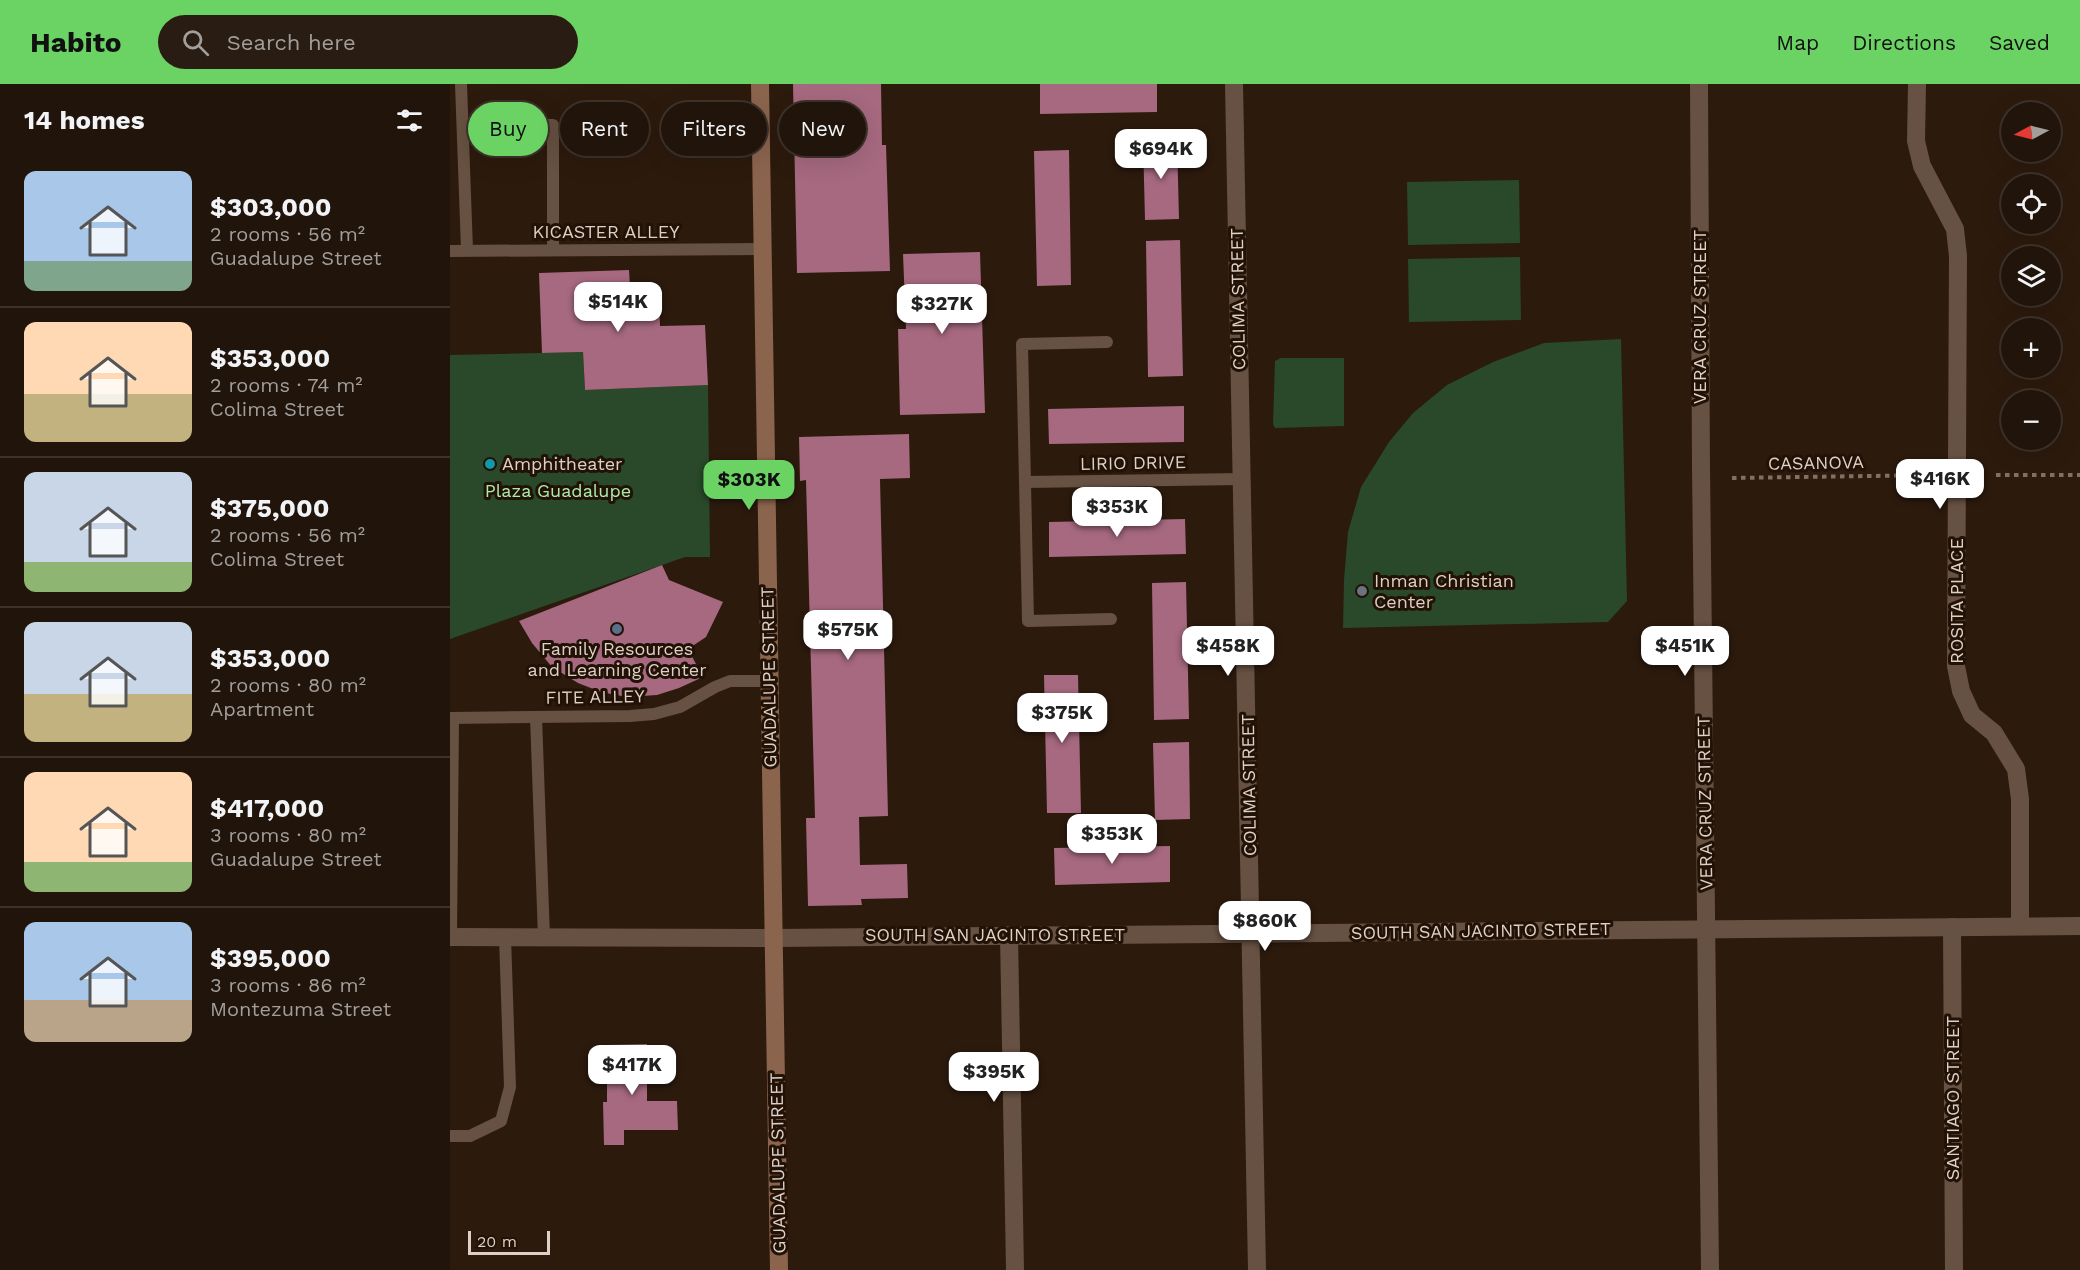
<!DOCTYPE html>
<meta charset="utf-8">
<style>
:root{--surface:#21140a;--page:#291d13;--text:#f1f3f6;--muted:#a29e9c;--line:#3e332b;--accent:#6ad364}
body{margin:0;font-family:"Work Sans",sans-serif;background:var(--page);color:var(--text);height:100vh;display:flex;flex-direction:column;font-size:22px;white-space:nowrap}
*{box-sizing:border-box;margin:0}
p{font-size:20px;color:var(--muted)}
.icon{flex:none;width:33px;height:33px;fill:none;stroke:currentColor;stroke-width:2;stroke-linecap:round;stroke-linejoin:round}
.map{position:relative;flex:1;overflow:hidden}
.side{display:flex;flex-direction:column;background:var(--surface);width:450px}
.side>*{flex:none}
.hud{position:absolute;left:18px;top:18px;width:570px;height:54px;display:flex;gap:12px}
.needle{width:39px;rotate:263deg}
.controls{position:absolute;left:1551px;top:18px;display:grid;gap:12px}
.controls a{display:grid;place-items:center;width:60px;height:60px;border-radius:50%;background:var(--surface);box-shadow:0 6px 24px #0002,0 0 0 2px var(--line);font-size:30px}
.scale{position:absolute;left:18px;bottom:15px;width:82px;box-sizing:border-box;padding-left:6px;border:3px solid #ddd0c8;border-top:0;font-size:16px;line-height:21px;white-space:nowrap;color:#ddd0c8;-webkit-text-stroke:4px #221105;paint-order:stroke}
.price{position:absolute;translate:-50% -51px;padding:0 14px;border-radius:12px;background:#fff;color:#222;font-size:20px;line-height:39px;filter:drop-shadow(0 2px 3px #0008)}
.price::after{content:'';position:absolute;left:50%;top:36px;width:18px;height:14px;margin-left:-9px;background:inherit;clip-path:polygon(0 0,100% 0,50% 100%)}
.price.current{background:var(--accent);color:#111}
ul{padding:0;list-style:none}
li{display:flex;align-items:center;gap:18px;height:150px;padding:0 24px}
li+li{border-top:2px solid var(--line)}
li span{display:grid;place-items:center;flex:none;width:168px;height:120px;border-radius:12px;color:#555}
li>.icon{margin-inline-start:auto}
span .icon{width:72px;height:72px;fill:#fffc;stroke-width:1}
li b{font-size:26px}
h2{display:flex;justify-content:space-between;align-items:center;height:72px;padding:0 24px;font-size:26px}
.pill{padding:0 21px;border-radius:27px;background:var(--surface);box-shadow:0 6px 24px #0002,0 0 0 2px var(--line);font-size:21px;line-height:54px}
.pill.current{background:var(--accent);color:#111}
header{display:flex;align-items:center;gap:36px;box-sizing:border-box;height:84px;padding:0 30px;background:var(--accent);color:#111}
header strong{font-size:28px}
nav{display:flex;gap:33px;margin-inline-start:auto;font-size:21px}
.search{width:420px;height:54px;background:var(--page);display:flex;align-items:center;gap:15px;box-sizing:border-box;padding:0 21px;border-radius:33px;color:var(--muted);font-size:22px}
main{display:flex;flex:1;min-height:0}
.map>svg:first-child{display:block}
</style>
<header>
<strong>Habito</strong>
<div class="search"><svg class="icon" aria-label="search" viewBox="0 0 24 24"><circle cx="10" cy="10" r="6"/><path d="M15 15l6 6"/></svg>Search here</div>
<nav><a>Map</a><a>Directions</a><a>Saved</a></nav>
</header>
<main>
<section class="side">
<h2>14 homes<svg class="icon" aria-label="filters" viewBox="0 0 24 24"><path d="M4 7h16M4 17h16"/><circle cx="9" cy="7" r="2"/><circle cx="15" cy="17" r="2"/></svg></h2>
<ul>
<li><span style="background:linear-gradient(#a9c7e8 75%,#7fa58c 0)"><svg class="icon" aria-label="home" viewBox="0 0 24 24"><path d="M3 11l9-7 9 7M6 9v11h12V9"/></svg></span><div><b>$303,000</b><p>2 rooms · 56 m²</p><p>Guadalupe Street</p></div></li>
<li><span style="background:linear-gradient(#ffd9b3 60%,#c2b280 0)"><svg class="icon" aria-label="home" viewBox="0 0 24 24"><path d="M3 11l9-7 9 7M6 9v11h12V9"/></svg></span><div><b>$353,000</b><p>2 rooms · 74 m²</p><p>Colima Street</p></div></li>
<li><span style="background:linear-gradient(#c9d6e8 75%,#8fb573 0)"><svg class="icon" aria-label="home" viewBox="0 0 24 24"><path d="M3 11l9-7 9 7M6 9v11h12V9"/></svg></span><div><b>$375,000</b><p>2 rooms · 56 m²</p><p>Colima Street</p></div></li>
<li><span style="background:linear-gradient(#c9d6e8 60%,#c2b280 0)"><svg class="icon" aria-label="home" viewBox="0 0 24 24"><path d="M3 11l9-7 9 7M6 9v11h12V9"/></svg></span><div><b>$353,000</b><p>2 rooms · 80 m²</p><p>Apartment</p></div></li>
<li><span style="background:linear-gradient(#ffd9b3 75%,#8fb573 0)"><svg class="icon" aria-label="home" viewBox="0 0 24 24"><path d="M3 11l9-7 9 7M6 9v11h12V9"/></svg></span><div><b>$417,000</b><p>3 rooms · 80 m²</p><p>Guadalupe Street</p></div></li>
<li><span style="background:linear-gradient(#a9c7e8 65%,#b9a48a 0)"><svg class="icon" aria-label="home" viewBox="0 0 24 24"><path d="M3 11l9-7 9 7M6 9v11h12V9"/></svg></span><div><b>$395,000</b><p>3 rooms · 86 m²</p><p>Montezuma Street</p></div></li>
</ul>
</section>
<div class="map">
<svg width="1630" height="1186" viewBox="0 0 1630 1186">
<rect width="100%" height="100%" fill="#2c1a0d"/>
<g fill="#29492a">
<polygon points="1069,96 1070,159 958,161 957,98"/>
<polygon points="1070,173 1071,236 959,238 958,175"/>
<polygon points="1171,255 1177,517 1158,538 893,544 894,496 898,448 911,403 939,358 963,329 997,301 1043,278 1094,259"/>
<polygon points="133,268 135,306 258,301 260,473 235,473 0,555 0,271"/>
<polygon points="831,274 894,274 894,342 825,344 823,340 825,277"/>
</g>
<g fill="#a6697f">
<polygon points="343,0 431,0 432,61 436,61 440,187 347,189"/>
<polygon points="590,0 707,0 707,28 590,30"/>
<polygon points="727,55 729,135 695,136 693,56"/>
<polygon points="619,66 621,201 587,202 584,67"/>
<polygon points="730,156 733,292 698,293 696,157"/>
<polygon points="530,168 535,329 450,331 448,245 456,245 453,170"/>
<polygon points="179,186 181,220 209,218 210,242 255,241 258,301 135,306 133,268 92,269 89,189"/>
<polygon points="734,322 734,358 599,360 598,325"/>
<polygon points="459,350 460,394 430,395 438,732 409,733 410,781 457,780 458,814 411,815 412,821 358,822 356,734 365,734 356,396 350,397 349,353"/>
<polygon points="735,435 736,470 599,473 599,438"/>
<polygon points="212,481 219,496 273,518 256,553 238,565 253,593 229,604 207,611 177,613 151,608 128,599 102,583 82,559 69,537"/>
<polygon points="736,498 739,635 704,636 702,499"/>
<polygon points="594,591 628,591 631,729 597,729"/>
<polygon points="739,658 740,735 705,736 703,659"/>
<polygon points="720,762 720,798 605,801 604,764"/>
<polygon points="197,960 197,1017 227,1017 228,1046 174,1046 174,1061 154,1061 153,1018 157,1018 157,961"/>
</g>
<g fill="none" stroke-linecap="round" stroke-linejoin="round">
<g stroke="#807066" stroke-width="4" stroke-dasharray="4.5 4.5" stroke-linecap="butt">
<polyline points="1546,391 1630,391"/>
<polyline points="1282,394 1486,391"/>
</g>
<g stroke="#665142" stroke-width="12">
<polyline points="11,0 17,166"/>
<polyline points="13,40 103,41 103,166"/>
<polyline points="0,167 313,165"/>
<polyline points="657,258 572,260 578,537 661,535"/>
<polyline points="575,398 792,395"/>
<polyline points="86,633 94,853"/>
<polyline points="0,634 180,632 204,630 230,623 265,603 280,597 319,597"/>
<polyline points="1,853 3,634"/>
<polyline points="0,1052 20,1052 51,1037 60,1003 55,853"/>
</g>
<g stroke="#665142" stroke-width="18">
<polyline points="784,0 807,1186"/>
<polyline points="1249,0 1251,384 1260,1186"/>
<polyline points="1467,0 1466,57 1472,82 1505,145 1508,172 1506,582 1511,607 1522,631 1544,649 1566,685 1570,715 1570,842"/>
<polyline points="1502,843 1504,1186"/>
<polyline points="559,851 565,1186"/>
<polyline points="0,853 324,854 1630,842"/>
</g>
<polyline stroke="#8b644d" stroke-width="18" points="310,0 329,1186"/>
</g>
<circle fill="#0f9aa8" stroke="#221105" stroke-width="2" cx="40" cy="380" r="6"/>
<circle fill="#6b7280" stroke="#221105" stroke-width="2" cx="912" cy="507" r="6"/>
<circle fill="#5c6f8a" stroke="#221105" stroke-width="2" cx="167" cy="545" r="6"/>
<g text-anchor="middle" stroke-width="6" stroke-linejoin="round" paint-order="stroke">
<g font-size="18" fill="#ddd0c8" stroke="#221105">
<text x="156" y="154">KICASTER ALLEY</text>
<text transform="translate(788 215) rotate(-91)" y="6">COLIMA STREET</text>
<text transform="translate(1250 233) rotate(-90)" y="6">VERA CRUZ STREET</text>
<text transform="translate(683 379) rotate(-1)" y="6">LIRIO DRIVE</text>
<text transform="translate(1366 379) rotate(-1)" y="6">CASANOVA</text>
<text transform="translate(1507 517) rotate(-90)" y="6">ROSITA PLACE</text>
<text transform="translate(319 593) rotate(-91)" y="6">GUADALUPE STREET</text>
<text transform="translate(145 613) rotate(-1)" y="6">FITE ALLEY</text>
<text transform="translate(799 701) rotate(-91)" y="6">COLIMA STREET</text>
<text transform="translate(1255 719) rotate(-91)" y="6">VERA CRUZ STREET</text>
<text transform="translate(1031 847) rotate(-1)" y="6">SOUTH SAN JACINTO STREET</text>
<text x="545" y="857">SOUTH SAN JACINTO STREET</text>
<text transform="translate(1503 1014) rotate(-90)" y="6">SANTIAGO STREET</text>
<text transform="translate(328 1079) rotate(-91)" y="6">GUADALUPE STREET</text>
</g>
<g font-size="18" fill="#ddd0c8" stroke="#221105" text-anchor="start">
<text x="52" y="386">Amphitheater</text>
<text x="924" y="503">Inman Christian<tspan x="924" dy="21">Center</tspan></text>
<text x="167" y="571" text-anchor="middle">Family Resources<tspan x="167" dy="21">and Learning Center</tspan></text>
</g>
<g font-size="18" fill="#aaedab" stroke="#221105">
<text x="108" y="413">Plaza Guadalupe</text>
</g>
</g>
</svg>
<div class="controls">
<a><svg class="needle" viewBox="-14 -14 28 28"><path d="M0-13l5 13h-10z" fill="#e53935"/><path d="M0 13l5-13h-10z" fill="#a29e9c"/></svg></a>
<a><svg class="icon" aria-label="locate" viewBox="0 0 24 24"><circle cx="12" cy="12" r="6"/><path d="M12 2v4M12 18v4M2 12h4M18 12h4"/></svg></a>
<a><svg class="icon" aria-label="layers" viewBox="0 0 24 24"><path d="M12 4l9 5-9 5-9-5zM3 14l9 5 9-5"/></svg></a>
<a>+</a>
<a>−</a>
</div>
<div class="scale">20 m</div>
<b class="price" style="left:711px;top:96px">$694K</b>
<b class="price" style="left:168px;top:249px">$514K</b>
<b class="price" style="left:492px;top:251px">$327K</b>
<b class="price" style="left:1490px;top:426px">$416K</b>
<b class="price current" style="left:299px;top:427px">$303K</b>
<b class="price" style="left:667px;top:454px">$353K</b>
<b class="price" style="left:398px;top:577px">$575K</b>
<b class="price" style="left:778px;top:593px">$458K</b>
<b class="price" style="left:1235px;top:593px">$451K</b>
<b class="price" style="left:612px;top:660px">$375K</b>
<b class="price" style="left:662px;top:781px">$353K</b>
<b class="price" style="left:815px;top:868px">$860K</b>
<b class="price" style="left:182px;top:1012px">$417K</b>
<b class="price" style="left:544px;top:1019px">$395K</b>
<div class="hud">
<a class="pill current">Buy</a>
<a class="pill">Rent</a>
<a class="pill">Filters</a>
<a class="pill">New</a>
</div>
</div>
</main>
